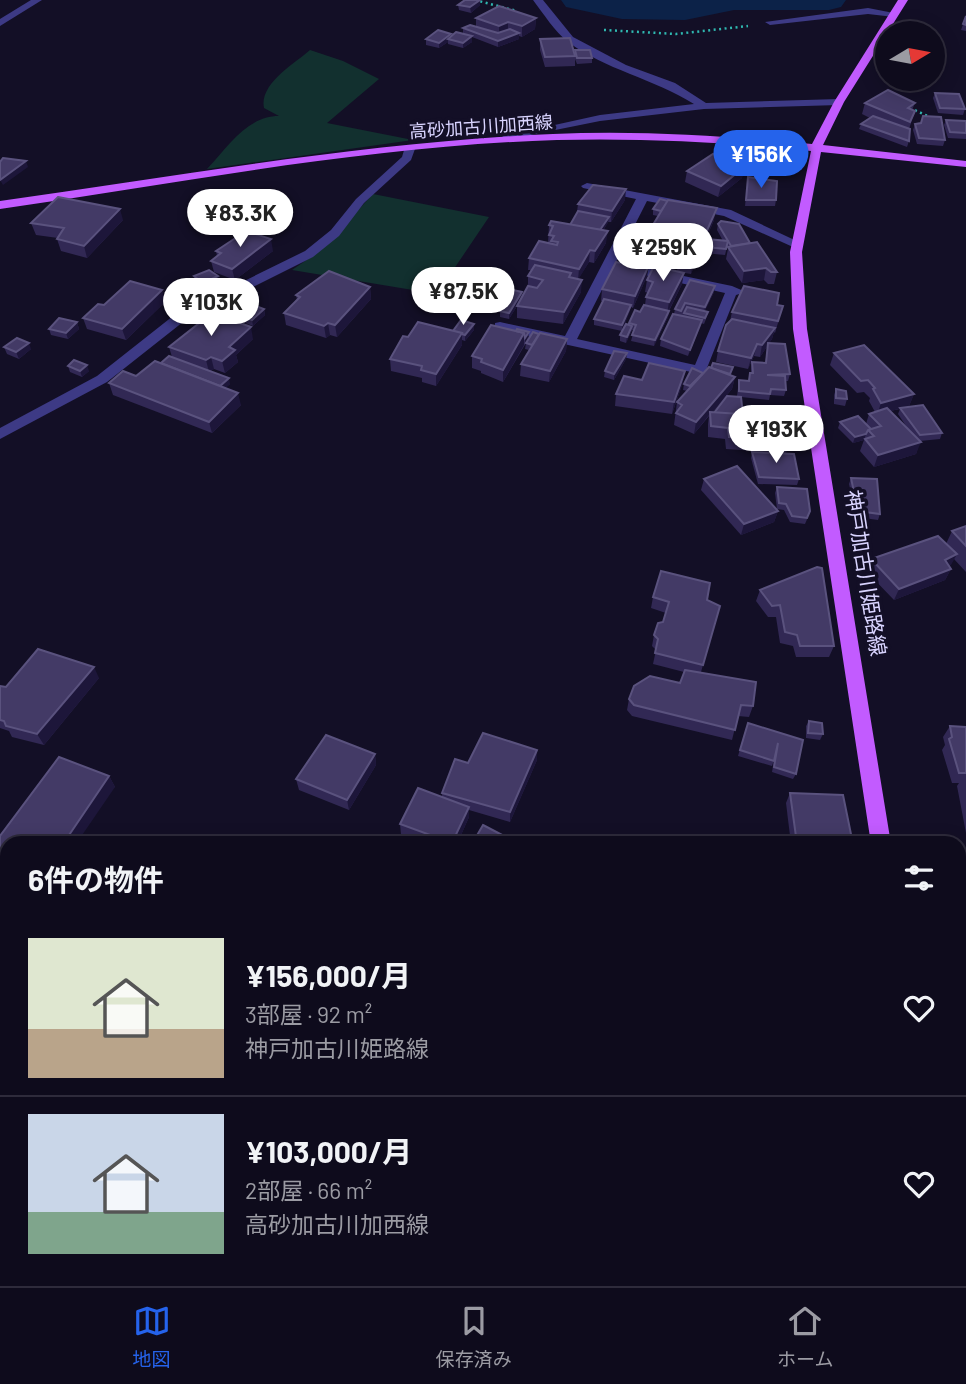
<!DOCTYPE html>
<html lang="ja">
<meta charset="utf-8">
<style>
:root{--surface:#0e0b1c;--page:#171425;--text:#f1f3f6;--muted:#9b9ba3;--line:#2e2b3b;--accent:#2563eb}
body{margin:0;font-family:Barlow,"Noto Sans JP",sans-serif;background:var(--page);color:var(--text);height:100vh;display:flex;flex-direction:column;font-size:26px;white-space:nowrap}
*{box-sizing:border-box;margin:0}
p{font-size:23px;color:var(--muted)}
.icon{flex:none;width:38px;height:38px;fill:none;stroke:currentColor;stroke-width:2;stroke-linecap:round;stroke-linejoin:round}
.map{position:relative;flex:1;overflow:hidden}
.sheet{position:absolute;left:0px;top:836px;width:966px;height:450px;display:flex;flex-direction:column;background:var(--surface);border-radius:21px 21px 0 0;box-shadow:0 4px 18px #0003,0 0 0 2px var(--line)}
.sheet>*{flex:none}
.needle{width:46px;rotate:80deg}
.fabs{position:absolute;left:875px;top:21px;display:grid;gap:14px}
.fabs a{display:grid;place-items:center;width:70px;height:70px;border-radius:50%;background:var(--surface);box-shadow:0 4px 18px #0003,0 0 0 2px var(--line);font-size:35px}
.price{position:absolute;translate:-50% -60px;padding:0 16px;border-radius:24px;background:#fff;color:#222;font-size:23px;line-height:46px;filter:drop-shadow(0 2px 4px #0008)}
.price::after{content:'';position:absolute;left:50%;top:42px;width:21px;height:16px;margin-left:-10px;background:inherit;clip-path:polygon(0 0,100% 0,50% 100%)}
.price.on{background:var(--accent);color:#fff}
ul{padding:0;list-style:none}
li{display:flex;align-items:center;gap:21px;height:175px;padding:0 28px}
li+li{border-top:2px solid var(--line)}
li span{display:grid;place-items:center;flex:none;width:196px;height:140px;border-radius:0px;color:#555}
li>.icon{margin-inline-start:auto}
span .icon{width:84px;height:84px;fill:#fffc;stroke-width:1}
li b{font-size:30px}
h2{display:flex;justify-content:space-between;align-items:center;height:84px;padding:0 28px;font-size:30px}
.menu{display:flex;justify-content:space-around;align-items:center;height:98px;border-top:2px solid var(--line);background:var(--surface);font-size:19px;color:var(--muted)}
.menu a{display:grid;justify-items:center;gap:4px}
.menu .on{color:var(--accent)}
.map>svg:first-child{display:block}
</style>
<div class="map">
<svg width="966" height="1286" viewBox="0 0 966 1286">
<rect width="100%" height="100%" fill="#130f26"/>
<g fill="#12302f">
<path d="M310 50 343 61 379 79 327 123 413 140 207 169C228 147 247 116 279 116L264 108C259 84 294 64 310 50Z"/>
<polygon points="373,194 489,217 437,294 292,270 321,250"/>
</g>
<g fill="none" stroke-linecap="round" stroke-linejoin="round">
<polygon fill="#0c2248" fill-rule="evenodd" points="561,0 846,0 841,7 829,10 734,10 685,20 622,19 566,7"/>
<g stroke="#2fb8b0" stroke-width="2.5" stroke-dasharray="2 3.5" stroke-linecap="butt">
<polyline points="475,0 517,11"/>
<polyline points="604,30 676,34 748,26"/>
<polyline points="910,108 930,117"/>
</g>
<g fill="#3d3a85" fill-rule="evenodd">
<polygon points="31,0 42,0 0,26 0,19"/>
<path d="M533 0H543L573 37 626 65 675 83 706 103 839 99 844 102 839 105 704 109 600 121 495 142V138L600 115 694 104C654 79 604 69 568 42 555 32 543 13 533 0Z"/>
<polygon points="868,8 899,14 894,17 868,14 770,25 765,22"/>
<polygon points="405,147 415,149 411,160 364,203 339,236 313,257 183,322 107,382 0,439 0,428 97,376 173,316 305,251 331,230 356,199 402,157"/>
<path d="M587 183 731 210 803 244 793 247 724 216 647 201 616 262 732 286 746 292 736 295 705 373 700 374 495 329V323L500 322 565 336 636 199 583 188 581 186ZM613 268 725 293 695 365 577 339Z"/>
<rect x="959" y="924" width="7" height="20"/>
<rect x="0" y="958" width="7" height="22"/>
</g>
<g fill="#c25bff" fill-rule="evenodd">
<path d="M898 0H908L844 102 823 145 966 161V167L821 152 802 252 807 329 891 844H871L793 329 790 252 811 151C726 142 641 138 557 140 370 146 184 182 0 209V201C184 175 367 142 553 134 639 130 726 136 812 144L834 102Z"/>
<polygon points="959,1269 966,1279 966,1286 941,1286 940,1279 959,1279"/>
</g>
</g>
<g fill="#312854" fill-rule="evenodd">
<polygon points="458,5 480,5 471,13 459,10"/>
<polygon points="966,16 966,31 961,30"/>
<polygon points="476,18 536,18 535,29 522,37 519,36 519,39 498,47 472,37 472,42 463,48 448,44 448,42 439,48 426,45 426,39 451,36 468,35 463,33 463,28 476,26"/>
<polygon points="540,39 574,53 592,58 592,63 577,64 575,59 575,66 545,67 540,50"/>
<polygon points="935,93 965,109 963,115 938,113 933,98"/>
<polygon points="865,103 915,103 912,110 915,111 909,129 909,141 907,147 859,129 861,124 870,118 862,114"/>
<polygon points="923,116 945,140 943,146 917,144 913,130 915,124 921,123"/>
<polygon points="946,120 966,121 966,139 948,138 944,125"/>
<polygon points="718,145 727,153 725,159 744,167 742,178 718,197 685,182 687,171 717,156"/>
<polygon points="748,177 776,200 775,206 745,206"/>
<polygon points="625,200 611,222 608,222 603,231 606,243 594,263 589,262 578,279 581,292 563,324 517,318 517,306 509,319 500,317 500,311 522,292 522,297 528,287 528,276 532,270 528,270 529,258 548,243 549,225 570,225 577,212 578,204"/>
<polygon points="653,209 714,220 706,239 723,241 717,230 718,224 750,243 777,272 774,284 768,284 764,280 742,283 726,259 728,249 727,247 725,255 704,253 706,239 691,274 679,272 682,284 669,311 668,317 654,346 631,341 634,330 632,330 626,343 620,341 620,335 628,325 629,323 640,312 645,305 646,297 648,293 645,292 647,280 660,267 661,262 663,257 672,266 670,270 677,271 679,260 663,257 659,265 625,259 626,247 648,233 658,216 653,215"/>
<polygon points="123,220 87,258 61,251 57,239 58,238 36,235 31,223"/>
<polygon points="216,251 273,251 235,280 214,272 211,261 217,256"/>
<polygon points="649,265 647,276 633,308 631,307 622,331 594,325 594,319 603,301 601,301 602,289"/>
<polygon points="194,276 218,276 219,282 205,289 196,282"/>
<polygon points="690,280 714,292 704,312 708,312 706,319 704,324 701,323 688,356 660,346 661,339 674,314 675,309"/>
<polygon points="370,287 371,299 337,337 330,335 326,338 286,325 284,313 297,300 296,295"/>
<polygon points="166,301 126,340 87,329 83,318 104,305"/>
<polygon points="777,305 783,306 775,333 774,332 772,339 769,343 790,374 788,381 785,381 786,390 784,396 770,395 769,400 741,397 743,415 790,441 786,453 726,449 725,439 708,437 708,424 709,416 694,434 674,425 677,402 687,391 683,390 684,384 703,373 731,375 735,377 732,389 712,413 714,413 737,396 739,380 748,381 750,373 751,373 751,368 752,362 765,363 768,345 760,357 754,356 748,369 716,362 718,351 730,321 732,312"/>
<polygon points="264,309 265,315 253,326 235,319 234,313"/>
<polygon points="77,322 79,329 68,339 51,335 49,329"/>
<polygon points="474,330 465,341 462,340 462,345 436,386 422,382 422,378 391,371 390,359 408,337 453,331"/>
<polygon points="516,331 529,332 528,338 567,339 566,351 549,382 520,376 521,364 529,350 525,349 526,343 503,382 481,373 481,371 472,368 472,356"/>
<polygon points="253,339 236,355 238,362 225,373 214,369 210,371 230,384 225,388 241,405 212,433 113,395 109,383 136,376 172,357 169,347"/>
<polygon points="4,347 31,349 19,359 7,354"/>
<polygon points="627,353 626,359 614,380 604,377 605,371"/>
<path d="M834 353 914 394 909 406 904 407 942 433 940 439 920 441 916 454 874 467 860 451 864 440 853 443 838 428 840 422 866 424 869 414 875 412 869 401 870 398 864 392 857 393 830 365ZM900 409 898 414 908 429 890 411Z"/>
<polygon points="68,366 89,371 82,377 70,372"/>
<polygon points="642,380 683,382 672,414 615,406 616,394"/>
<polygon points="836,389 847,399 845,406 834,404 834,395"/>
<polygon points="752,452 799,479 797,485 758,484 751,458"/>
<polygon points="851,478 880,514 878,520 856,517 849,484"/>
<polygon points="704,479 778,511 774,522 741,535 701,490"/>
<polygon points="777,487 808,517 805,524 790,522 784,510 777,509 775,493"/>
<polygon points="966,526 966,572 954,559 949,566 951,569 945,580 894,600 868,573 874,558 946,544 952,531"/>
<polygon points="760,590 834,646 829,657 796,657 793,646 780,643 776,617 768,617 756,601"/>
<polygon points="653,597 707,600 720,606 701,672 753,706 749,717 738,716 732,740 632,716 627,710 629,699 680,683 684,672 653,664 656,650 652,646 654,635 663,622 666,613 651,608"/>
<polygon points="99,678 44,745 12,737 9,731 0,728 0,686 6,687"/>
<polygon points="809,721 823,734 820,740 806,738 806,726"/>
<polygon points="950,726 966,727 966,833 957,786 959,783 952,783 942,750 945,745 943,737"/>
<polygon points="746,728 796,774 793,779 772,772 774,760 772,766 738,756"/>
<polygon points="537,750 537,760 510,822 469,810 469,817 457,844 427,844 401,834 400,824 442,797 442,793 468,763"/>
<polygon points="375,754 376,765 349,810 299,790 296,779"/>
<polygon points="109,776 115,787 7,844 7,860 0,857 0,836"/>
<polygon points="790,793 853,844 791,844 786,803"/>
<polygon points="7,871 7,930 0,927 0,880"/>
<polygon points="0,981 7,981 7,1113 0,1114"/>
<polygon points="688,1279 753,1279 775,1286 687,1286"/>
<polygon points="884,1279 927,1279 929,1286 884,1286"/>
</g>
<g fill="#1d163a">
<polygon points="480,0 480,5 471,13 470,7"/>
<polygon points="536,18 535,29 522,37 522,26"/>
<polygon points="508,22 508,32 499,37 499,26"/>
<polygon points="519,33 519,39 498,47 498,41"/>
<polygon points="451,34 452,39 448,39 448,42 439,48 439,43"/>
<polygon points="472,36 472,42 463,48 463,43"/>
<polygon points="26,161 28,167 3,185 0,180"/>
<polygon points="744,167 742,178 718,197 721,186"/>
<polygon points="626,189 625,200 611,222 612,211"/>
<polygon points="717,208 714,220 691,274 693,262"/>
<polygon points="120,209 123,220 87,258 84,246"/>
<polygon points="609,217 608,223 597,239 597,233"/>
<polygon points="608,231 606,243 594,263 595,251"/>
<polygon points="271,239 273,251 235,280 232,269"/>
<polygon points="665,245 663,257 659,265 661,254"/>
<polygon points="590,250 589,262 578,280 579,269"/>
<polygon points="649,265 647,276 633,308 635,296"/>
<polygon points="766,268 764,280 742,283 744,271"/>
<polygon points="684,273 682,284 667,314 669,302"/>
<polygon points="218,276 219,282 205,289 203,283"/>
<polygon points="582,280 581,292 563,324 564,312"/>
<polygon points="715,286 714,292 704,313 705,307"/>
<polygon points="370,287 371,299 337,337 335,325"/>
<polygon points="162,290 166,301 126,340 122,329"/>
<polygon points="522,292 522,298 509,319 509,313"/>
<polygon points="631,305 630,311 622,331 622,325"/>
<polygon points="264,309 265,315 253,326 252,320"/>
<polygon points="669,311 668,317 654,346 655,340"/>
<polygon points="702,320 701,326 688,356 690,350"/>
<polygon points="77,322 79,329 68,339 66,333"/>
<polygon points="328,323 330,335 326,338 324,326"/>
<polygon points="474,324 474,330 465,341 465,335"/>
<polygon points="632,326 631,332 626,343 627,337"/>
<polygon points="251,327 253,339 236,355 238,362 225,373 222,361 229,347"/>
<polygon points="775,328 772,339 760,357 762,345"/>
<polygon points="529,332 528,338 525,345 525,338"/>
<polygon points="462,333 462,345 436,386 436,374"/>
<polygon points="524,333 524,345 503,382 503,370"/>
<polygon points="567,339 566,351 549,382 550,371"/>
<polygon points="29,343 31,349 19,359 16,352"/>
<polygon points="757,344 754,356 748,369 751,358"/>
<polygon points="627,353 626,359 614,380 614,374"/>
<polygon points="211,357 214,369 209,372 206,360"/>
<polygon points="87,365 89,371 82,377 80,371"/>
<polygon points="685,371 683,382 672,414 674,402"/>
<polygon points="735,377 732,389 710,415 710,412 709,415 694,434 696,422"/>
<polygon points="229,378 230,384 219,394 217,388"/>
<polygon points="238,393 241,405 212,433 209,422"/>
<polygon points="914,394 909,406 877,415 881,403"/>
<polygon points="866,434 864,440 853,443 855,437"/>
<polygon points="921,442 916,454 874,467 878,455"/>
<polygon points="778,511 774,522 741,535 744,524"/>
<polygon points="957,554 951,565 940,571 945,560"/>
<polygon points="951,569 945,580 894,600 899,589"/>
<polygon points="94,667 99,678 44,745 37,734"/>
<polygon points="537,750 537,760 510,822 510,812"/>
<polygon points="375,754 376,765 349,810 347,800"/>
<polygon points="109,776 115,787 76,844 63,844"/>
<polygon points="469,807 469,817 457,844 452,844"/>
<polygon points="7,1073 7,1110 0,1105 0,1098"/>
</g>
<g fill="#433a66" stroke="#5a527e" stroke-width="2">
<polygon points="465,0 480,0 470,7 458,5"/>
<polygon points="499,6 536,18 522,26 508,22 499,26 476,18"/>
<polygon points="966,16 966,25 963,24"/>
<polygon points="470,25 498,33 510,29 519,33 498,41 463,28"/>
<polygon points="438,30 451,34 439,43 426,39"/>
<polygon points="456,32 472,36 463,43 448,39"/>
<polygon points="570,38 575,56 545,57 540,39"/>
<polygon points="575,50 590,50 592,58 577,58"/>
<polygon points="888,90 915,103 908,108 915,111 910,122 865,103"/>
<polygon points="935,93 959,94 965,109 940,108"/>
<polygon points="873,116 910,129 909,141 861,124"/>
<polygon points="923,116 941,117 945,140 919,138 915,124 921,123"/>
<polygon points="946,120 966,121 966,133 950,132"/>
<polygon points="718,145 726,145 727,153 718,153"/>
<polygon points="713,154 744,167 721,186 687,171"/>
<polygon points="3,158 26,161 0,180 0,162"/>
<polygon points="748,177 777,181 776,200 746,200"/>
<polygon points="593,185 626,189 612,211 578,204"/>
<polygon points="58,197 120,209 84,246 57,239 64,228 31,223"/>
<polygon points="660,199 668,201 661,211 653,209"/>
<polygon points="668,200 717,208 693,262 679,259 684,249 665,245 661,254 626,247 634,230 648,233"/>
<polygon points="578,211 609,217 600,230 570,225"/>
<polygon points="551,221 608,231 595,251 590,250 579,269 529,258 539,241 557,245 558,242 551,241 554,236 549,235 553,226 549,225"/>
<polygon points="721,221 739,224 750,243 731,246 718,224"/>
<polygon points="246,231 271,239 232,269 211,261 221,253 216,251"/>
<polygon points="706,239 728,241 726,249 705,247"/>
<polygon points="757,242 777,272 771,272 766,268 744,271 728,247"/>
<polygon points="663,257 673,260 671,264 661,262"/>
<polygon points="624,260 649,265 635,296 602,289 616,262 621,263"/>
<polygon points="535,265 571,273 569,277 582,280 564,312 517,306 528,286 537,288 543,280 528,276"/>
<polygon points="654,266 684,273 669,302 646,297 653,282 647,280"/>
<polygon points="209,270 218,276 203,283 194,276"/>
<polygon points="329,271 370,287 335,325 328,323 324,326 284,313 300,297 296,295"/>
<polygon points="690,280 715,286 705,307 685,303 681,311 675,309"/>
<polygon points="130,281 162,290 122,329 83,318 98,304 104,305"/>
<polygon points="744,286 779,293 777,305 783,306 778,321 732,312"/>
<polygon points="513,290 522,292 509,313 500,311"/>
<polygon points="604,299 631,305 622,325 594,319"/>
<polygon points="245,302 264,309 252,320 234,313"/>
<polygon points="644,305 669,311 655,340 632,335 636,325 629,323 635,310 640,312"/>
<polygon points="687,307 708,312 705,318 684,313"/>
<polygon points="212,313 251,327 229,347 235,350 222,361 211,357 206,360 169,347"/>
<polygon points="673,314 702,320 690,350 661,339"/>
<polygon points="59,318 77,322 66,333 49,329"/>
<polygon points="732,319 775,328 762,345 757,344 751,358 718,351 726,325"/>
<polygon points="461,320 474,324 465,335 453,331"/>
<polygon points="418,322 462,333 436,374 421,370 422,366 390,359 403,336 408,337"/>
<polygon points="626,324 632,326 627,337 620,335"/>
<polygon points="491,325 524,333 503,370 481,362 482,359 472,356"/>
<polygon points="517,329 529,332 525,338 524,333 516,331"/>
<polygon points="533,332 539,334 532,345 526,343"/>
<polygon points="540,333 567,339 550,371 521,364"/>
<polygon points="17,338 29,343 16,352 4,347"/>
<polygon points="768,343 785,344 790,374 767,375 785,376 786,390 771,389 770,394 739,391 739,380 749,381 750,373 753,373 752,362 766,363"/>
<polygon points="864,345 914,394 881,403 873,389 875,388 868,380 861,381 834,353"/>
<polygon points="614,351 627,353 614,374 605,371"/>
<polygon points="169,356 229,378 220,386 161,363"/>
<polygon points="74,360 87,365 80,371 68,366"/>
<polygon points="155,361 238,393 209,422 109,383 123,371 136,376"/>
<polygon points="649,363 685,371 674,402 616,394 624,376 642,380"/>
<polygon points="713,363 733,367 730,374 711,368"/>
<polygon points="709,367 735,377 696,422 676,413 682,405 677,402"/>
<polygon points="692,368 703,373 690,386 684,384"/>
<polygon points="836,389 846,391 847,399 836,398"/>
<polygon points="727,396 741,397 743,415 714,413"/>
<polygon points="923,405 942,433 920,435 900,408"/>
<polygon points="887,408 921,442 878,455 865,439 874,436 868,430 881,426 869,414"/>
<polygon points="710,412 787,417 790,441 729,437 728,428 711,426"/>
<polygon points="858,416 871,429 868,430 866,434 855,437 840,422"/>
<polygon points="752,452 794,454 799,479 759,477"/>
<polygon points="737,466 778,511 744,524 704,479"/>
<polygon points="851,478 877,479 880,514 858,511"/>
<polygon points="777,487 807,489 810,511 807,518 792,516 786,504 779,503"/>
<polygon points="966,526 966,546 952,531"/>
<polygon points="938,536 957,554 945,560 951,569 899,589 873,561 874,558"/>
<polygon points="817,567 822,568 834,646 800,646 797,635 785,632 780,605 772,606 760,590"/>
<polygon points="661,571 710,583 707,600 720,606 703,665 655,653 658,639 654,635 658,623 663,622 669,602 653,597"/>
<polygon points="38,649 94,667 37,734 6,726 4,721 0,720 0,686 6,687"/>
<polygon points="685,670 756,682 753,706 741,705 735,730 634,705 629,699 634,686 650,676 680,683"/>
<polygon points="809,721 822,723 823,734 808,733"/>
<polygon points="748,723 803,740 796,774 774,767 778,743 774,761 740,750"/>
<polygon points="950,726 966,727 966,773 959,773 949,739 952,737"/>
<polygon points="483,733 537,750 510,812 442,793 455,759 468,763"/>
<polygon points="326,735 375,754 347,800 296,779"/>
<polygon points="59,757 109,776 63,844 7,844 7,853 0,851 0,836"/>
<polygon points="418,788 469,807 452,843 400,824"/>
<polygon points="790,793 843,795 853,844 797,844"/>
<polygon points="483,825 506,837 502,844 472,844"/>
<polygon points="7,871 7,924 0,922 0,880"/>
<polygon points="0,981 7,981 7,1073 0,1098"/>
<polygon points="692,1279 753,1279 775,1286 691,1286"/>
<polygon points="892,1279 927,1279 929,1280 929,1286 891,1286"/>
</g>
<g text-anchor="middle" stroke-width="7" stroke-linejoin="round" paint-order="stroke">
<g font-size="18" fill="#d9d4ff" stroke="#130f26">
<text transform="translate(481 127) rotate(-4)" y="6">高砂加古川加西線</text>
</g>
<g font-size="21" fill="#d9d4ff" stroke="#130f26">
<text transform="translate(865 573) rotate(81)" y="7">神戸加古川姫路線</text>
</g>
</g>
</svg>
<div class="fabs">
<a><svg class="needle" viewBox="-14 -14 28 28"><path d="M0-13l5 13h-10z" fill="#e53935"/><path d="M0 13l5-13h-10z" fill="#9b9ba3"/></svg></a>
</div>
<b class="price on" style="left:761px;top:190px">¥156K</b>
<b class="price" style="left:240px;top:249px">¥83.3K</b>
<b class="price" style="left:663px;top:283px">¥259K</b>
<b class="price" style="left:463px;top:327px">¥87.5K</b>
<b class="price" style="left:211px;top:338px">¥103K</b>
<b class="price" style="left:776px;top:465px">¥193K</b>
<section class="sheet">
<h2>6件の物件<svg class="icon" aria-label="filters" viewBox="0 0 24 24"><path d="M4 7h16M4 17h16"/><circle cx="9" cy="7" r="2"/><circle cx="15" cy="17" r="2"/></svg></h2>
<ul>
<li><span style="background:linear-gradient(#dfe7d0 65%,#b9a48a 0)"><svg class="icon" aria-label="home" viewBox="0 0 24 24"><path d="M3 11l9-7 9 7M6 9v11h12V9"/></svg></span><div><b>¥156,000/月</b><p>3部屋 · 92 m²</p><p>神戸加古川姫路線</p></div><svg class="icon" aria-label="heart" viewBox="0 0 24 24"><path d="M12 20l-8-8c-3-5 5-10 8-4 3-6 11-1 8 4z"/></svg></li>
<li><span style="background:linear-gradient(#c9d6e8 70%,#7fa58c 0)"><svg class="icon" aria-label="home" viewBox="0 0 24 24"><path d="M3 11l9-7 9 7M6 9v11h12V9"/></svg></span><div><b>¥103,000/月</b><p>2部屋 · 66 m²</p><p>高砂加古川加西線</p></div><svg class="icon" aria-label="heart" viewBox="0 0 24 24"><path d="M12 20l-8-8c-3-5 5-10 8-4 3-6 11-1 8 4z"/></svg></li>
</ul>
</section>
</div>
<nav class="menu">
<a class="on"><svg class="icon" aria-label="map" viewBox="0 0 24 24"><path d="M3 6l6-2 6 2 6-2v14l-6 2-6-2-6 2zM9 4v14M15 6v14"/></svg>地図</a>
<a><svg class="icon" aria-label="saved" viewBox="0 0 24 24"><path d="M7 4h10v16l-5-4-5 4z"/></svg>保存済み</a>
<a><svg class="icon" aria-label="home" viewBox="0 0 24 24"><path d="M3 11l9-7 9 7M6 9v11h12V9"/></svg>ホーム</a>
</nav>
